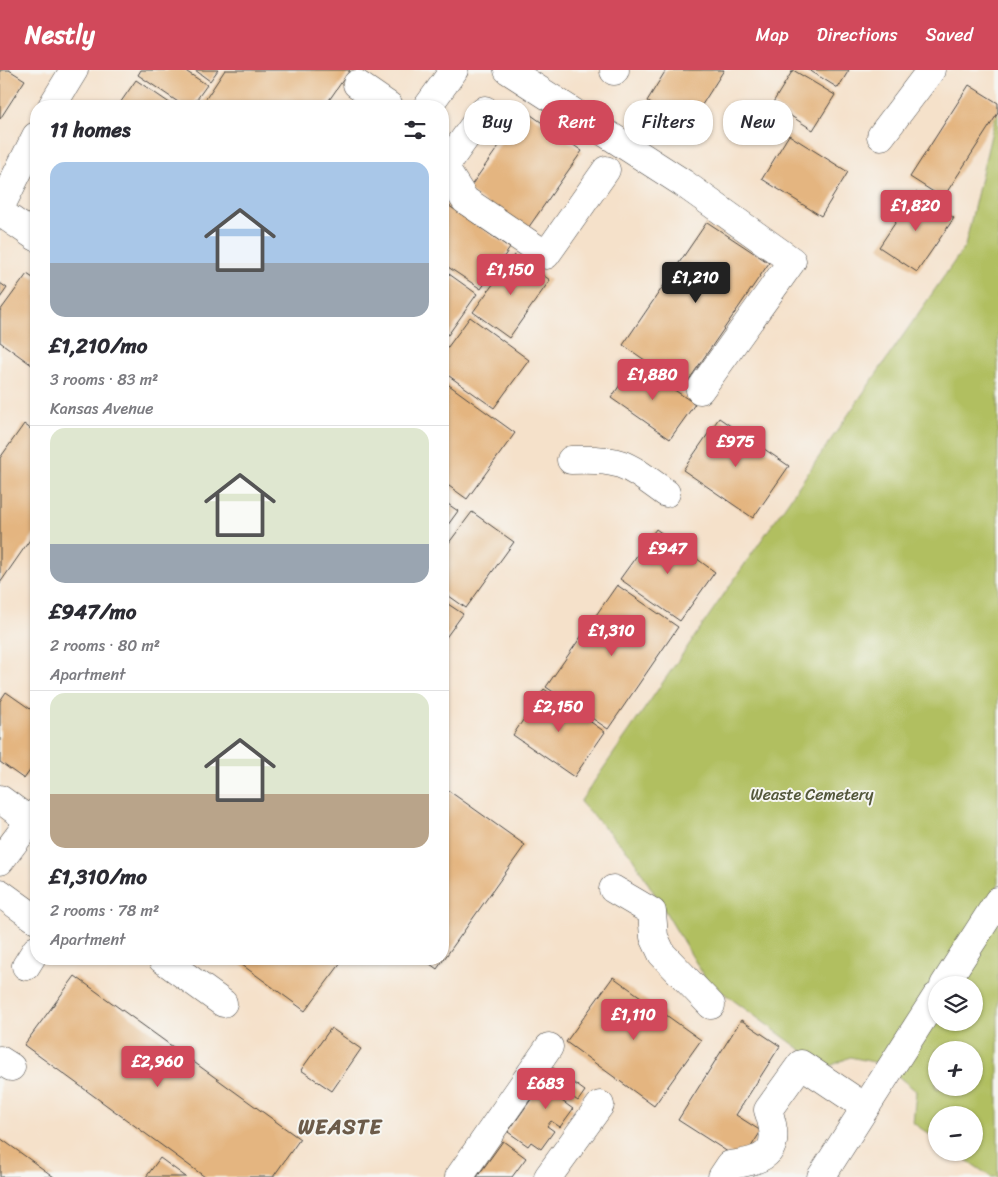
<!DOCTYPE html>
<meta charset="utf-8">
<style>
:root{--surface:#fff;--page:#f2f2f3;--text:#2b2b33;--muted:#7c7c81;--line:#e1e1e2;--accent:#d1495b}
body{margin:0;font-family:Sriracha,sans-serif;background:var(--page);color:var(--text);height:100vh;display:flex;flex-direction:column;font-size:19px;white-space:nowrap}
*{box-sizing:border-box;margin:0}
p{font-size:16px;color:var(--muted)}
.icon{flex:none;width:28px;height:28px;fill:none;stroke:currentColor;stroke-width:2;stroke-linecap:round;stroke-linejoin:round}
.map{position:relative;flex:1;overflow:hidden}
.side{position:absolute;left:30px;top:30px;width:419px;height:865px;display:flex;flex-direction:column;background:var(--surface);border-radius:20px;box-shadow:0 1px 4px #0004}
.side>*{flex:none}
.banner{position:absolute;left:464px;top:30px;width:459px;height:45px;display:flex;gap:10px}
.tools{position:absolute;left:928px;top:906px;display:grid;gap:10px}
.tools a{display:grid;place-items:center;width:55px;height:55px;border-radius:50%;background:var(--surface);box-shadow:0 1px 4px #0004;font-size:25px}
.price{position:absolute;translate:-50% -42px;padding:0 11px;border-radius:5px;background:var(--accent);color:#fff;font-size:16px;line-height:32px;filter:drop-shadow(0 1px 2px #0008)}
.price::after{content:'';position:absolute;left:50%;top:30px;width:15px;height:11px;margin-left:-8px;background:inherit;clip-path:polygon(0 0,100% 0,50% 100%)}
.price.on{background:#222;color:#fff}
ul{padding:0;list-style:none}
li{display:grid;align-content:center;gap:10px;height:265px;padding:0 20px}
li+li{border-top:1px solid var(--line)}
li span{display:grid;place-items:center;height:155px;border-radius:15px;color:#555}
li>.icon{margin-inline-start:auto}
span .icon{width:90px;height:90px;fill:#fffc;stroke-width:1}
li b{font-size:21px}
h2{display:flex;justify-content:space-between;align-items:center;height:60px;padding:0 20px;font-size:21px}
.tag{padding:0 18px;border-radius:20px;background:var(--surface);box-shadow:0 1px 4px #0004;font-size:18px;line-height:45px}
.tag.on{background:var(--accent);color:#fff}
header{display:flex;align-items:center;gap:30px;box-sizing:border-box;height:70px;padding:0 25px;background:var(--accent);color:#fff}
header strong{font-size:24px}
nav{display:flex;gap:28px;margin-inline-start:auto;font-size:18px}
.map>svg:first-child{display:block}
</style>
<header>
<strong>Nestly</strong>
<nav><a>Map</a><a>Directions</a><a>Saved</a></nav>
</header>
<div class="map">
<svg width="998" height="1107" viewBox="0 0 998 1107">
<rect width="100%" height="100%" fill="#f6f6f2"/>
<filter id="ink" filterUnits="userSpaceOnUse"><feTurbulence type="fractalNoise" baseFrequency=".02" numOctaves="2"/><feDisplacementMap in="SourceGraphic" scale="10" xChannelSelector="R" yChannelSelector="G"/><feConvolveMatrix kernelMatrix="1 2 1 2 8 2 1 2 1" color-interpolation-filters="sRGB"/></filter>
<filter id="wash" filterUnits="userSpaceOnUse"><feTurbulence type="fractalNoise" baseFrequency=".0096" numOctaves="4" result="noise"/><feDisplacementMap in="SourceGraphic" scale="20" xChannelSelector="R" yChannelSelector="G"/><feGaussianBlur stdDeviation="1.12" result="paint"/><feColorMatrix in="noise" values="0 0 0 0 0 0 0 0 0 0 0 0 0 0 0 0 0 1.4 0 .05"/><feComposite in="paint" operator="in"/></filter>
<g filter="url(#wash)">
<rect width="100%" height="100%" fill="#f5e1ca"/>
<path fill="#b1bf61" stroke="#6e7546" fill-rule="evenodd" d="M998 35V1107H991L956 1083 974 1082V1045H936V1069L913 1053 916 1021 883 994 850 987 826 998 707 911 631 785 580 732 965 176ZM936 915H974V952H936ZM936 980H974V1018H936Z"/>
<g id="blocks">
<g fill="#e4b580">
<polygon points="0,0 9,0 25,10 0,49"/>
<polygon points="141,0 184,0 207,15 192,36 184,36 138,5"/>
<polygon points="195,0 218,0 210,11"/>
<polygon points="225,0 350,0 325,36 201,36"/>
<polygon points="666,0 724,0 688,57 647,31"/>
<polygon points="793,0 835,25 813,60 772,34"/>
<polygon points="809,0 849,0 838,18"/>
<polygon points="136,10 174,36 118,36"/>
<polygon points="969,15 998,33 998,43 943,128 910,107"/>
<polygon points="524,40 582,81 526,161 468,120"/>
<polygon points="789,65 848,102 821,146 762,109"/>
<polygon points="916,122 954,148 917,202 879,177"/>
<polygon points="442,131 510,178 481,219 442,193"/>
<polygon points="707,152 769,193 684,317 623,275"/>
<polygon points="514,185 550,210 509,268 473,242"/>
<polygon points="442,199 477,224 448,265 442,262"/>
<polygon points="27,204 36,210 36,298 0,272 0,241"/>
<polygon points="0,213 7,218 0,228"/>
<polygon points="470,247 529,290 494,338 442,301 442,285"/>
<polygon points="635,293 695,334 670,369 611,328"/>
<polygon points="442,310 515,363 467,429 442,411"/>
<polygon points="719,348 789,396 753,448 683,400"/>
<polygon points="24,354 36,363 36,461 0,513 0,388"/>
<polygon points="442,430 458,441 442,463"/>
<polygon points="472,442 514,472 466,538 442,521 442,482"/>
<polygon points="656,459 715,502 680,551 620,509"/>
<polygon points="617,515 678,557 608,659 546,617"/>
<polygon points="442,530 463,544 442,573"/>
<polygon points="544,619 605,662 574,707 513,665"/>
<polygon points="6,622 36,643 36,692 24,709 0,692 0,631"/>
<polygon points="442,716 525,775 437,899 423,889 442,889"/>
<polygon points="234,889 344,889 305,941"/>
<polygon points="75,906 300,1069 273,1107 205,1107 24,975"/>
<polygon points="613,907 701,970 654,1036 566,972"/>
<polygon points="741,950 780,976 736,1045 761,1061 742,1091 678,1050"/>
<polygon points="331,958 361,979 332,1021 301,1000"/>
<polygon points="553,998 585,1021 578,1031 568,1024 562,1031 573,1039 560,1057 551,1051 547,1056 554,1061 541,1079 531,1072 528,1076 508,1062"/>
<polygon points="0,1068 54,1107 0,1107"/>
<polygon points="503,1071 526,1088 512,1107 477,1107"/>
<polygon points="160,1088 186,1107 146,1107"/>
</g>
</g>
</g>
<g filter="url(#ink)">
<use href="#blocks" fill-opacity="0" stroke="#494643" stroke-width="1"/>
<g fill="none" stroke-linecap="round" stroke-linejoin="round">
<defs>
<g id="minor">
<polyline points="508,0 683,113 792,191 700,320"/>
<polyline points="614,1 615,0"/>
<polyline points="357,14 389,36"/>
<polyline points="52,36 74,0"/>
<polyline points="428,36 454,0"/>
<polyline points="881,66 931,0"/>
<polyline points="442,89 450,89 485,40"/>
<polyline points="442,94 465,130 546,185 606,100"/>
<polyline points="0,138 36,66"/>
<polyline points="0,142 36,167"/>
<path d="M571 390C622 388 626 394 666 423"/>
<polyline points="0,729 30,751"/>
<polyline points="0,791 36,743"/>
<polyline points="613,819 652,842 654,867 662,884 711,935"/>
<polyline points="0,823 36,849"/>
<polyline points="162,889 223,933"/>
<polyline points="26,896 36,880"/>
<polyline points="944,915 998,831"/>
<polyline points="0,990 11,997"/>
<polyline points="459,1107 549,977"/>
<polyline points="548,1107 600,1035"/>
<path d="M722 1107 730 1095C769 1090 782 1081 768 1040L801 994 865 1037"/>
<polyline points="821,1107 936,927"/>
</g>
</defs>
<use href="#minor" stroke="#494643" stroke-width="29"/>
<use href="#minor" stroke="#fff" stroke-width="28"/>
</g>
</g>
<g text-anchor="middle" stroke-width="4" stroke-linejoin="round" paint-order="stroke">
<g font-size="16" fill="#53573b" stroke="#f6f6f2">
<text x="812" y="730">Weaste Cemetery</text>
</g>
<g font-size="21" font-weight="bold" letter-spacing="1" fill="#6c5b49" stroke="#f6f6f2">
<text x="340" y="1064">WEASTE</text>
</g>
</g>
</svg>
<div class="tools">
<a><svg class="icon" aria-label="layers" viewBox="0 0 24 24"><path d="M12 4l9 5-9 5-9-5zM3 14l9 5 9-5"/></svg></a>
<a>+</a>
<a>−</a>
</div>
<b class="price" style="left:916px;top:162px">£1,820</b>
<b class="price" style="left:511px;top:226px">£1,150</b>
<b class="price on" style="left:696px;top:234px">£1,210</b>
<b class="price" style="left:653px;top:331px">£1,880</b>
<b class="price" style="left:736px;top:398px">£975</b>
<b class="price" style="left:668px;top:505px">£947</b>
<b class="price" style="left:612px;top:587px">£1,310</b>
<b class="price" style="left:559px;top:663px">£2,150</b>
<b class="price" style="left:634px;top:971px">£1,110</b>
<b class="price" style="left:158px;top:1018px">£2,960</b>
<b class="price" style="left:546px;top:1040px">£683</b>
<div class="banner">
<a class="tag">Buy</a>
<a class="tag on">Rent</a>
<a class="tag">Filters</a>
<a class="tag">New</a>
</div>
<section class="side">
<h2>11 homes<svg class="icon" aria-label="filters" viewBox="0 0 24 24"><path d="M4 7h16M4 17h16"/><circle cx="9" cy="7" r="2"/><circle cx="15" cy="17" r="2"/></svg></h2>
<ul>
<li><span style="background:linear-gradient(#a9c7e8 65%,#9aa5b1 0)"><svg class="icon" aria-label="home" viewBox="0 0 24 24"><path d="M3 11l9-7 9 7M6 9v11h12V9"/></svg></span><div><b>£1,210/mo</b><p>3 rooms · 83 m²</p><p>Kansas Avenue</p></div></li>
<li><span style="background:linear-gradient(#dfe7d0 75%,#9aa5b1 0)"><svg class="icon" aria-label="home" viewBox="0 0 24 24"><path d="M3 11l9-7 9 7M6 9v11h12V9"/></svg></span><div><b>£947/mo</b><p>2 rooms · 80 m²</p><p>Apartment</p></div></li>
<li><span style="background:linear-gradient(#dfe7d0 65%,#b9a48a 0)"><svg class="icon" aria-label="home" viewBox="0 0 24 24"><path d="M3 11l9-7 9 7M6 9v11h12V9"/></svg></span><div><b>£1,310/mo</b><p>2 rooms · 78 m²</p><p>Apartment</p></div></li>
</ul>
</section>
</div>
